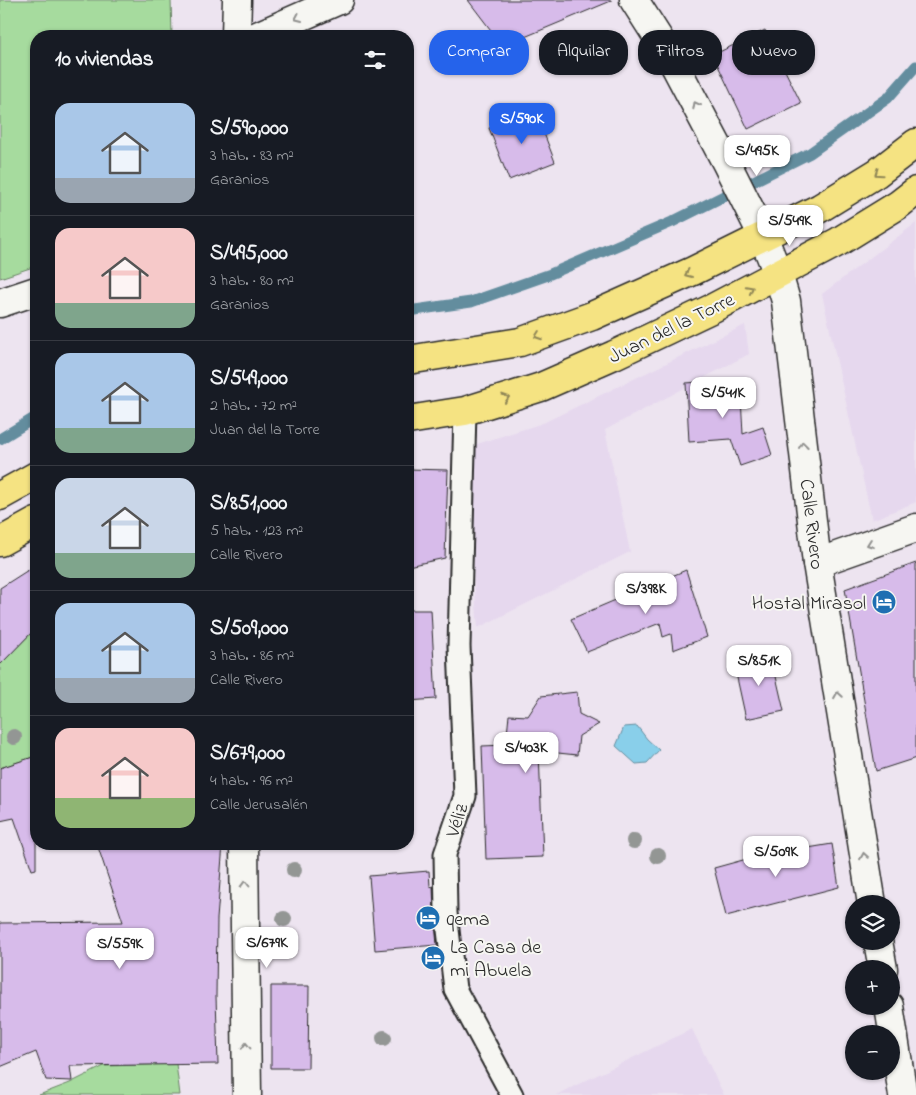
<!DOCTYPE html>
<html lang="es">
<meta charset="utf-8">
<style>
:root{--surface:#171b24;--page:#242831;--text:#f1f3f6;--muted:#9ea1a6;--line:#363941;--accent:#2563eb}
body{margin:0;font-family:"Indie Flower",sans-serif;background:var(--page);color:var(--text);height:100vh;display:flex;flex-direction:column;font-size:19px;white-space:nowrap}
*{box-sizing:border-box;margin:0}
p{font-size:16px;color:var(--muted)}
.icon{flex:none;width:28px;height:28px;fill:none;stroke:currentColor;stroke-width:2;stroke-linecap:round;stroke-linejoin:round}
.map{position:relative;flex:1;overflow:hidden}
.panel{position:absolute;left:30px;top:30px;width:384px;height:820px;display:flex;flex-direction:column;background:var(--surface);border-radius:20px;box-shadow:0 1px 4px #0004}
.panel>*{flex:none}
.guide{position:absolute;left:429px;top:30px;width:411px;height:45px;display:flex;gap:10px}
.controls{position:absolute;left:845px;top:895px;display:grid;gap:10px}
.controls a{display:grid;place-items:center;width:55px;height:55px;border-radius:50%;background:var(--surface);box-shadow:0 1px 4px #0004;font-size:25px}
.price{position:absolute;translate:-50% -42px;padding:0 11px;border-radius:10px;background:#fff;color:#222;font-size:16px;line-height:32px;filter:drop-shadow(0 1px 2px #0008)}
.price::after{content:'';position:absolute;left:50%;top:30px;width:15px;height:11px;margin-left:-8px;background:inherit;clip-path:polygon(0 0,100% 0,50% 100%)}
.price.selected{background:var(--accent);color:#fff}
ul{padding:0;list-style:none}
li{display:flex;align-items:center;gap:15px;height:125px;padding:0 25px}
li+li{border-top:1px solid var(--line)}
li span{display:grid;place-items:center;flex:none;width:140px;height:100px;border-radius:15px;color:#555}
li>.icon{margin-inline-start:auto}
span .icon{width:60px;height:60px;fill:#fffc;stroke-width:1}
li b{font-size:21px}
h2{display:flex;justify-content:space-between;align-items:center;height:60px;padding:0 25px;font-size:21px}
.chip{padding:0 18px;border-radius:20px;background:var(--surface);box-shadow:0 1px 4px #0004;font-size:18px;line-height:45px}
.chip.selected{background:var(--accent);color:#fff}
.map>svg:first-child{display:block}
</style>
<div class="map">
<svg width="916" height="1095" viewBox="0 0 916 1095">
<rect width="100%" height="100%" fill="#ede4f0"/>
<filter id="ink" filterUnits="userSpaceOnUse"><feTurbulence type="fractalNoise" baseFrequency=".02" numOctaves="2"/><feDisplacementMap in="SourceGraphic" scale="10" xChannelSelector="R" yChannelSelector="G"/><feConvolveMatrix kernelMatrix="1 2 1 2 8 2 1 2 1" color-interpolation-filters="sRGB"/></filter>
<g filter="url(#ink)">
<g fill="#e6d8ee">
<polygon points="916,223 916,502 872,520 822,294"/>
<polygon points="745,325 749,354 605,430 630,552 478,628 474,580 474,445 543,423"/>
<polygon points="692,1029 724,1095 556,1095"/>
</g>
<g fill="#a6db9e" stroke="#688364">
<polygon points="0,0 171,0 172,36 36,36 36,266 0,278"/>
<polygon points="36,628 36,756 0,768 0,665"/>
<polygon points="176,1064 180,1095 39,1095 70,1083 104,1066"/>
</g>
<polygon fill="#89cfea" stroke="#638d9e" points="637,726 647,739 659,750 647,763 636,764 616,746 624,727"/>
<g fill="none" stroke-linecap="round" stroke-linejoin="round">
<g stroke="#638d9e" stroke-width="11">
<polyline points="408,311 471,302 548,275 672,222 810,153 888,98 916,66"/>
<polyline points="0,439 36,417"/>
</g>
</g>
<g fill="#d7bbea" stroke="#2b2b2b">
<polygon points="468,0 611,0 611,1 503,46"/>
<polygon points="765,30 801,103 748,129 713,55"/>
<polygon points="535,110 555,162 509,180 489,128"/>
<polygon points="740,379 743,434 763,427 772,455 740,466 731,439 689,442 686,383"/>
<polygon points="408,469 448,470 445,558 408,566"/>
<polygon points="916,563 916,758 876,771 845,589"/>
<polygon points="36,565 36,628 0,665 0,588"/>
<polygon points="686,570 707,637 673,650 671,634 663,637 660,623 587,652 571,619"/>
<polygon points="408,610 431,610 436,699 408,701"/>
<polygon points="771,655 784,711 746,719 734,664"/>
<polygon points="577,692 579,714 599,724 579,736 577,755 539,751 543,857 486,859 482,746 506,745 509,715 528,716 541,696"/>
<polygon points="36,756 36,869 32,870 14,818 0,821 0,768"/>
<polygon points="97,844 223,844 217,919 216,996 218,1064 70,1066 72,1081 46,1080 36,1052 0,1067 0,923 123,922"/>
<polygon points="832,844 839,887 726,916 714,868 754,857"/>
<polygon points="429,871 430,887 433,886 434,913 437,945 375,950 369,876"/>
<polygon points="271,986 309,986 308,1068 271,1068"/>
</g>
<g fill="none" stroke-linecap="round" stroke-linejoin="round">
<defs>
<polyline id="lane" points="465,411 459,646 465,796 445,854 446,913 455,989 512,1095"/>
<g id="street">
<polyline points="634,0 671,58 727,164 763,236"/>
<polyline points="257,36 339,0"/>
<polyline points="0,303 36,291"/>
<polyline points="817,563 916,528"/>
<polyline points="244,844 247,1095"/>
</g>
<g id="secondary">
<polyline points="236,36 237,0"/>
<polyline points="763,236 778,274 786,301 817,563 872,904"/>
<polyline points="878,941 883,969"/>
<polyline points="889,1006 903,1095"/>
</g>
<g id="primary">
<polyline points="408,360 520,342 592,316 693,271 820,208 877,173 916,143"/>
<polyline points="408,420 465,411 541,387 614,355 713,308 838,242 898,205 916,191"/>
<polyline points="0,496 36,476"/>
<polyline points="0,542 36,522"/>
</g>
</defs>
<use href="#lane" stroke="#2b2b2b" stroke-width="25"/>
<use href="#street" stroke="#2b2b2b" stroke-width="31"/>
<use href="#secondary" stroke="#2b2b2b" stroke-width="31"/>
<use href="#primary" stroke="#2b2b2b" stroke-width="31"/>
<use href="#lane" stroke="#f6f6f2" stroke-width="21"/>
<use href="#street" stroke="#f6f6f2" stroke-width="28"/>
<use href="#secondary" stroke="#f6f6f2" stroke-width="28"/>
<use href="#primary" stroke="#f5e382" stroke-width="28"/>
</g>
<g fill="#939694">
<circle cx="14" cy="737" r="8"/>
<circle cx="634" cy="841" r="8"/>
<circle cx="658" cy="856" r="8"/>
<circle cx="294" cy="870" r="8"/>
<circle cx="284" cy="919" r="8"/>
<circle cx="384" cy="1038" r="8"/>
</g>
<defs><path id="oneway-chevron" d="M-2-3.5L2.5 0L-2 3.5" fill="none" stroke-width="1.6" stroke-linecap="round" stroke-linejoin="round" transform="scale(1.25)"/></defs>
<g stroke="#90908e">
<use href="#oneway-chevron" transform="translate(298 18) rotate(156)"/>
<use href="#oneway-chevron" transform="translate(696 105) rotate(-118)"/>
<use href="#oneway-chevron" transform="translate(803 445) rotate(-97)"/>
<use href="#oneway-chevron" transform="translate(870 544) rotate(160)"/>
<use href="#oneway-chevron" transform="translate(838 695) rotate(-99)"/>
<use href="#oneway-chevron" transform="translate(864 856) rotate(-99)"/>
<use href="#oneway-chevron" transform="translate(245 884) rotate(-91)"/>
<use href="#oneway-chevron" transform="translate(246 1046) rotate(-91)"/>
</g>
<g stroke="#908756">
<use href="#oneway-chevron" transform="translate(878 173) rotate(145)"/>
<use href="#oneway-chevron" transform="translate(688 274) rotate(156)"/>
<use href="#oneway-chevron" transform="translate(750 289) rotate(-28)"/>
<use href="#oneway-chevron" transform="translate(538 336) rotate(160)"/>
<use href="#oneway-chevron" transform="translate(506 398) rotate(-18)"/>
</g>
</g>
<defs>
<symbol id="hotel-disc" viewBox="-11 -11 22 22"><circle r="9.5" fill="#1f6fb2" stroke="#f6f6f2"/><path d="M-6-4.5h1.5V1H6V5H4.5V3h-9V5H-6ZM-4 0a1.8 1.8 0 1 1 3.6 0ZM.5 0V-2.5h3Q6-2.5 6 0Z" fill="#fff"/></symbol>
</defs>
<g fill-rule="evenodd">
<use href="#hotel-disc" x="870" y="588" width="28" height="28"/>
<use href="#hotel-disc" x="414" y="904" width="28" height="28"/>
<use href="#hotel-disc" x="419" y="944" width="28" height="28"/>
</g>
<g text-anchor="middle" stroke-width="4" stroke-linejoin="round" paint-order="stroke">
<g font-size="20" fill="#2b2b2b" stroke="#f6f6f2">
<text transform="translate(671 327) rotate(-26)" y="7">Juan del la Torre</text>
<text transform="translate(813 524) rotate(83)" y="7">Calle Rivero</text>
<text transform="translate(456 820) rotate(-72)" y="7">Véliz</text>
</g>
<g font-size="20" fill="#2b2b2b" stroke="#f6f6f2" text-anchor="start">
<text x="866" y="609" text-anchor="end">Hostal Mirasol</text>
<text x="446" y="925">qema</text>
<text x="450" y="953">La Casa de<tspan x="450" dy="23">mi Abuela</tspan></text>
</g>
</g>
</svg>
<div class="controls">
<a><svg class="icon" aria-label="layers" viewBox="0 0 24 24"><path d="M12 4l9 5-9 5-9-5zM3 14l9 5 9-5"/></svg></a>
<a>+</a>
<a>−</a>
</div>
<b class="price selected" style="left:522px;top:145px">S/590K</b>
<b class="price" style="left:757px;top:177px">S/495K</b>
<b class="price" style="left:790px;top:247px">S/549K</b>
<b class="price" style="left:723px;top:419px">S/541K</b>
<b class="price" style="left:646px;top:615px">S/398K</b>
<b class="price" style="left:759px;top:687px">S/851K</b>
<b class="price" style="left:526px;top:774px">S/403K</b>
<b class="price" style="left:776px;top:878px">S/509K</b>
<b class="price" style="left:267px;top:969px">S/679K</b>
<b class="price" style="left:120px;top:970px">S/559K</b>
<div class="guide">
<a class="chip selected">Comprar</a>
<a class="chip">Alquilar</a>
<a class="chip">Filtros</a>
<a class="chip">Nuevo</a>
</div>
<section class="panel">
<h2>10 viviendas<svg class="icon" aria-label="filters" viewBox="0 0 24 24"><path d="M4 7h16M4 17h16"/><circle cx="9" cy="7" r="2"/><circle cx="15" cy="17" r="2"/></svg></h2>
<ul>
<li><span style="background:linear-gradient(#a9c7e8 75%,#9aa5b1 0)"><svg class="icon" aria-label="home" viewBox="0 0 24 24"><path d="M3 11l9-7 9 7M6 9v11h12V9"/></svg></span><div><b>S/590,000</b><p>3 hab. · 83 m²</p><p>Garanios</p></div></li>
<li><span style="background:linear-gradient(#f6c9c9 75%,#7fa58c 0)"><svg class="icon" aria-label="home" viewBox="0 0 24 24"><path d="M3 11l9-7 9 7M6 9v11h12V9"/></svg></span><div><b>S/495,000</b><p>3 hab. · 80 m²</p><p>Garanios</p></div></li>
<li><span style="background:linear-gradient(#a9c7e8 75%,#7fa58c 0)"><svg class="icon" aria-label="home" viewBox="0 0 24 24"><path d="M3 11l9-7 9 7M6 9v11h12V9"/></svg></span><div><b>S/549,000</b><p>2 hab. · 72 m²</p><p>Juan del la Torre</p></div></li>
<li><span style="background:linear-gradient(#c9d6e8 75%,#7fa58c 0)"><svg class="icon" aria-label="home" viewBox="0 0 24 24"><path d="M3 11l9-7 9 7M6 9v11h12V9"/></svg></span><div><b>S/851,000</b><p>5 hab. · 123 m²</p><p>Calle Rivero</p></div></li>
<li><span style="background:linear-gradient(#a9c7e8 75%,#9aa5b1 0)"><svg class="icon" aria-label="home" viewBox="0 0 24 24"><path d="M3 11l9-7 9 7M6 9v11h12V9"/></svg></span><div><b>S/509,000</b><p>3 hab. · 86 m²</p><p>Calle Rivero</p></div></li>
<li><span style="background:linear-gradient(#f6c9c9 70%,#8fb573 0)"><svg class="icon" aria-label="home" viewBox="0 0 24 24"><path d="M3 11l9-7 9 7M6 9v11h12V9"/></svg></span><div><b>S/679,000</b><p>4 hab. · 96 m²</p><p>Calle Jerusalén</p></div></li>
</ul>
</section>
</div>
